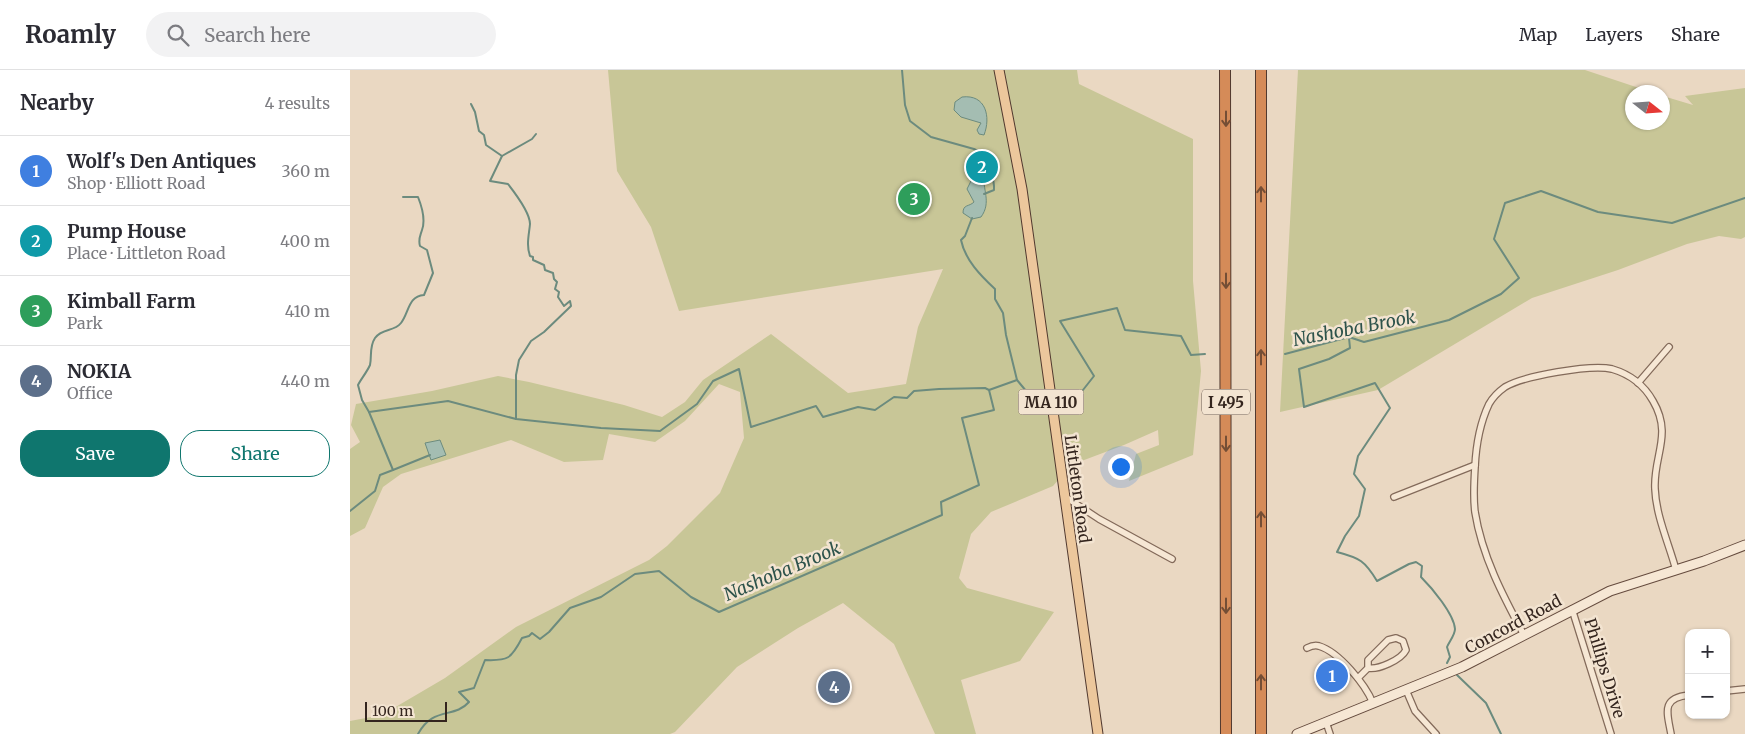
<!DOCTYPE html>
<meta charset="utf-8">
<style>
:root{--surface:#fff;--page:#f2f2f3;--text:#2b2b33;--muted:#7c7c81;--line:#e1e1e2;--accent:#0f766e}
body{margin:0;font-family:Merriweather,serif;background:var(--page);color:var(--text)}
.controls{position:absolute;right:15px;bottom:15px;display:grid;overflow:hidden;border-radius:10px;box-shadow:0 1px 4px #0004}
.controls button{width:45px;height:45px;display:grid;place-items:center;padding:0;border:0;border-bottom:1px solid var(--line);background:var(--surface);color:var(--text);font:25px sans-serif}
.compass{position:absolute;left:1275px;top:15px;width:45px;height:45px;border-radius:50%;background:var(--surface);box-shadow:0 1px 4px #0004;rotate:107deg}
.scale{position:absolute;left:15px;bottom:12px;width:82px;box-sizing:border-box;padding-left:5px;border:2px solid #34251e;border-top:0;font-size:14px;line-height:18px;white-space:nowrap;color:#34251e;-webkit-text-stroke:4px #f3e4d1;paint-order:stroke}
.you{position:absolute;left:770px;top:396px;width:18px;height:18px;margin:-12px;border:4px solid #fff;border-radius:50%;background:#1a73e8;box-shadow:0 0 0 8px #1a73e833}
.badge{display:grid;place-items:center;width:32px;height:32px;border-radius:50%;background:var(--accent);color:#fff;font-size:16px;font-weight:700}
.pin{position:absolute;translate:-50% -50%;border:2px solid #fff;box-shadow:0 1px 5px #0006}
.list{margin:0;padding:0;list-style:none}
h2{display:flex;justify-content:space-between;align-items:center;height:65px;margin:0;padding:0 20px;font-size:21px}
h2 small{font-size:16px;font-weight:400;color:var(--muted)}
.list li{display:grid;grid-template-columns:32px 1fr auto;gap:15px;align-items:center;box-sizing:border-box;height:70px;padding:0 20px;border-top:1px solid var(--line)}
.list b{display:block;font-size:19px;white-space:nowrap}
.list p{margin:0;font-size:16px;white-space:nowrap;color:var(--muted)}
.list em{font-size:16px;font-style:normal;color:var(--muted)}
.actions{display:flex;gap:10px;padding:15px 20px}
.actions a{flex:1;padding:11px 0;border:1px solid var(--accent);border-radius:20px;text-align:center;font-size:18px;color:var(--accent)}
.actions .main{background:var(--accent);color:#fff}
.icon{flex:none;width:28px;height:28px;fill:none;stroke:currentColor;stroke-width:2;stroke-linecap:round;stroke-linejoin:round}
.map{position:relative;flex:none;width:1395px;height:664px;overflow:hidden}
header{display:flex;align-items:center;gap:30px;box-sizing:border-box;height:70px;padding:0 25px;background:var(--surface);border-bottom:1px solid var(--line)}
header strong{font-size:24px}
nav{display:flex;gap:28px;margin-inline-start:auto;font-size:18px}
.search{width:350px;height:45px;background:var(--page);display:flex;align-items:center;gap:12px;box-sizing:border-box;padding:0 18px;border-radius:28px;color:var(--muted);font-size:19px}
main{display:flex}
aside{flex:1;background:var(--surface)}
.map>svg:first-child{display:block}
.green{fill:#c8c697}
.water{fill:#a4bdb2;stroke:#6c8b7e}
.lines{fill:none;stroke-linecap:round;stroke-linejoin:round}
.stream{stroke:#6c8b7e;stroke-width:2}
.minor-casing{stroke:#836a5a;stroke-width:8}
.secondary-casing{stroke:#654b3e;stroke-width:11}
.primary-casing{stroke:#51392f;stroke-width:11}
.motorway-casing{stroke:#51392f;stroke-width:12}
.minor{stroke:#f6e7d4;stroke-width:5.5}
.secondary{stroke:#f6e7d4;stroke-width:9}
.primary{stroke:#ecc79c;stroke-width:9}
.motorway{stroke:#d58b58;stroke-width:10}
.oneway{stroke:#744e35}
.labels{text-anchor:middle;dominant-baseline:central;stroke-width:5;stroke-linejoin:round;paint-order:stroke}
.shield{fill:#f3e4d1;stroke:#6d5e54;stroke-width:1}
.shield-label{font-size:15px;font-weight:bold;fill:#34251e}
.street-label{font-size:16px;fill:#34251e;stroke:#f3e4d1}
.water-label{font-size:18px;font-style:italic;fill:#2e534b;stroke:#f3e4d1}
</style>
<header>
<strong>Roamly</strong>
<div class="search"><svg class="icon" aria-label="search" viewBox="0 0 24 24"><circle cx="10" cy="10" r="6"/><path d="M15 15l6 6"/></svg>Search here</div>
<nav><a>Map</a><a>Layers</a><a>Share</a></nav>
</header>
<main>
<aside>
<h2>Nearby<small>4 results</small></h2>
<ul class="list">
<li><span class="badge" style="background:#3f7fe0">1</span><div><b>Wolf's Den Antiques</b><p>Shop · Elliott Road</p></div><em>360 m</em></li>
<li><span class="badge" style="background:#0f9aa8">2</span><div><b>Pump House</b><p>Place · Littleton Road</p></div><em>400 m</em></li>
<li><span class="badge" style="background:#2e9e5b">3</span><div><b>Kimball Farm</b><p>Park</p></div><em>410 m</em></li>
<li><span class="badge" style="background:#5c6f8a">4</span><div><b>NOKIA</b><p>Office</p></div><em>440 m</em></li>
</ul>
<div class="actions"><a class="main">Save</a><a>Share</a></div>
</aside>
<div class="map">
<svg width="1395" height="664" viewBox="0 0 1395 664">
<rect width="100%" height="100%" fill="#ead8c2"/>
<!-- green -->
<g class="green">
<path d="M258,0H727L729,14L843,69V211L851,301L843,385L779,411L786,384L809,375L808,360L774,375L721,395L703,416L641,442L621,464L609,508L617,518L704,542L670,591L611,610L626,664H585L544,574L493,533L448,558L387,597L325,662L320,664H0V651L32,645L95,608L166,557L299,490L317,476L370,423L394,368L390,322L369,314L335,351L305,372L259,364L253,390L214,392L161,370L51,404L33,417L15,458L0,466V379L10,372L1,355L6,334L82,321L148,306L179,312L274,335L312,347L335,332L353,310L421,264L498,323L556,314L568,257L593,199L329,241L301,157L267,101Z"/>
<path d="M948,0H1235L1301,22H1282V52H1312L1313,26L1343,35L1335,26L1395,18V167L1391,169L1369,166L1337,174L1268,200L1182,228L1028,320L930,342Z"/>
</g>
<!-- water -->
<g class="water">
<path d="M612,27C636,24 641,47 634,65L629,64L627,60L631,53L611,47L604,40L605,32Z"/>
<path d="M629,102L634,104C632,119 642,132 631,147L622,149L613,143C613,134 619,137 624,132L617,119L622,109Z"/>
<path d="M90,370L96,385L81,390L75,373Z"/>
</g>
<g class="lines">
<!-- stream -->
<g class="stream">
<path d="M552,0L555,35L560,51L581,67L624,79L635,85"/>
<path d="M121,34L125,42L129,61L134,65L136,75L152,86"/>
<path d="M634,124L644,120C645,108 639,101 638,89"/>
<path d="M622,148L615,166L611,170C615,190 631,206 645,219V229L653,243L656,265L667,310"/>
<path d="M999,268L1000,278L979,289L949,299L954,337L1025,313L1040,338L1008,386L1004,404L1015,419L1009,446L995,466L987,482C1010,488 1015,491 1027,511L1059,494L1066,492L1072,496L1071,507C1082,518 1104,544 1105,559C1105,565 1099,572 1097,577L1100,587L1097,593"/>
<path d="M935,284L999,267L1014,272L1099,250L1151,224L1169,208L1144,169L1155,133L1191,121L1248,142L1322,153L1395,128"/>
<path d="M708,333L729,325L744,306L710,251L767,238L775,260L831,266L841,285L855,284"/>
<path d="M19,342L12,330L8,315C11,309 17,302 20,295C22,286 19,277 25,268C32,258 44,262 51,253C59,243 58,226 74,225L83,203L77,180L70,176C68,169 70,167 72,160C76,149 72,137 68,127H53"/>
<path d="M166,349V305L169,290L181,271L194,262L221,236L220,231L214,236L208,227L209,222L205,219L207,212L204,209L203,203L195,200L194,195L183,190V187L180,186C176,175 179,165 180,154C180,142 165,123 158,114L140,111L152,86L182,69L186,64"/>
<path d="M43,400L80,385"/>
<path d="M0,441L25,421L30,405L43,400L19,342L98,331L166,349L251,358L310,361L347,334L363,311L389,299L401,357L466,336L473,347L508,337L525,340L544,327L557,328L564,321L589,319L635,318L639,320"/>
<path d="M1107,605L1136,633L1151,664"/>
<path d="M68,664C83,636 104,649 119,632L109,622L124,618L135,590C158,591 161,589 172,568L179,566L182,563L190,569L199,562L220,538L251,527L285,504L309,501L341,527L369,542L592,445L591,432L629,415L612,348L644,340L639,320L667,310L686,333H697"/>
</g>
<defs>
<g id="minor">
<path d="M1288,313L1319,277"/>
<path d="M714,426L749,449L822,489"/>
<path d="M1044,427L1125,395"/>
<path d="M1222,539L1261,664"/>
<path d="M1174,565C1153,526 1132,486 1125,442C1123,427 1124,412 1125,397C1126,376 1130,353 1139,334C1143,327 1148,322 1155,317C1173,306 1241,294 1262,299C1279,304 1294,315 1303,331C1323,365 1303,386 1305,419C1306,446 1319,474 1326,500"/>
<path d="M957,578C961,576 965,575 969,576C989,582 1015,614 1023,633"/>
<path d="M1008,608L1018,598C1028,600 1051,590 1056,580L1053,571L1046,568L1038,570L1018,590V598"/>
<path d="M1056,620L1065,641L1086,664"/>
<path d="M1376,621L1395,619"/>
<path d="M976,652L980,664"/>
<path d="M1321,664C1317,642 1311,628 1339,625"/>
</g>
<path id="secondary" d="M947,664L1112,597L1260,521L1354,491L1395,475"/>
<path id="primary" d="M649,0L672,119L748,664"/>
<g id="motorway">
<path d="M875,0L876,664"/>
<path d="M911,0V664"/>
</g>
</defs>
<!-- minor casing -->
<use href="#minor" class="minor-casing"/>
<!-- secondary casing -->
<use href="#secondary" class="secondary-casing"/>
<!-- primary casing -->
<use href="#primary" class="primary-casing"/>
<!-- motorway casing -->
<use href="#motorway" class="motorway-casing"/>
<!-- minor -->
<use href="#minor" class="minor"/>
<!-- secondary -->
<use href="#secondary" class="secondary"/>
<!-- primary -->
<use href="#primary" class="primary"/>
<!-- motorway -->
<use href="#motorway" class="motorway"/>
</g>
<!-- one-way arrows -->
<defs><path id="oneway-shaft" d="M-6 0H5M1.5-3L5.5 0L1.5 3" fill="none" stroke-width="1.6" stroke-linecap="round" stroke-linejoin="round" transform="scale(1.25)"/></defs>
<g class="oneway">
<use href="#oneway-shaft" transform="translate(876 49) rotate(90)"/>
<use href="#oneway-shaft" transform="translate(911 124) rotate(-90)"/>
<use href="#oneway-shaft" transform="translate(876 211) rotate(90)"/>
<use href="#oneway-shaft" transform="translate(911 287) rotate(-90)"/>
<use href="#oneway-shaft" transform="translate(876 374) rotate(90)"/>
<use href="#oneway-shaft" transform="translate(911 449) rotate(-90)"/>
<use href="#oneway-shaft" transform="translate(876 536) rotate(90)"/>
<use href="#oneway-shaft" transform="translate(911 612) rotate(-90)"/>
</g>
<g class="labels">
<!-- shield labels -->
<g class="shield">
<rect x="668.5" y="319.5" width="65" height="25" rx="4"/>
<rect x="852" y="319.5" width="48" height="25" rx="4"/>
</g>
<g class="shield-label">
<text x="701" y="332">MA 110</text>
<text x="876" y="332">I 495</text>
</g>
<!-- street labels -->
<g class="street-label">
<text transform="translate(728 419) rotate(82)">Littleton Road</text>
<text transform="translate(1163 554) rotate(-28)">Concord Road</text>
<text transform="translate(1255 598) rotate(73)">Phillips Drive</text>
</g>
<!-- water labels -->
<g class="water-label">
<text transform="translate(1004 258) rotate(-11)">Nashoba Brook</text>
<text transform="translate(432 501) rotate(-23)">Nashoba Brook</text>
</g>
</g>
</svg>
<div class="controls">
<button>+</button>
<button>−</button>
</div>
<svg class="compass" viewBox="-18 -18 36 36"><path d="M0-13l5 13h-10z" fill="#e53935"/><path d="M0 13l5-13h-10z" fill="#7c7c81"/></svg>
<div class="scale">100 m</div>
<div class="you"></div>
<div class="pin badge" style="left:982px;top:606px;background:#3f7fe0">1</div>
<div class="pin badge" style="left:632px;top:97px;background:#0f9aa8">2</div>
<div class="pin badge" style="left:564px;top:129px;background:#2e9e5b">3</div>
<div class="pin badge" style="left:484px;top:617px;background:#5c6f8a">4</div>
</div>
</main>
